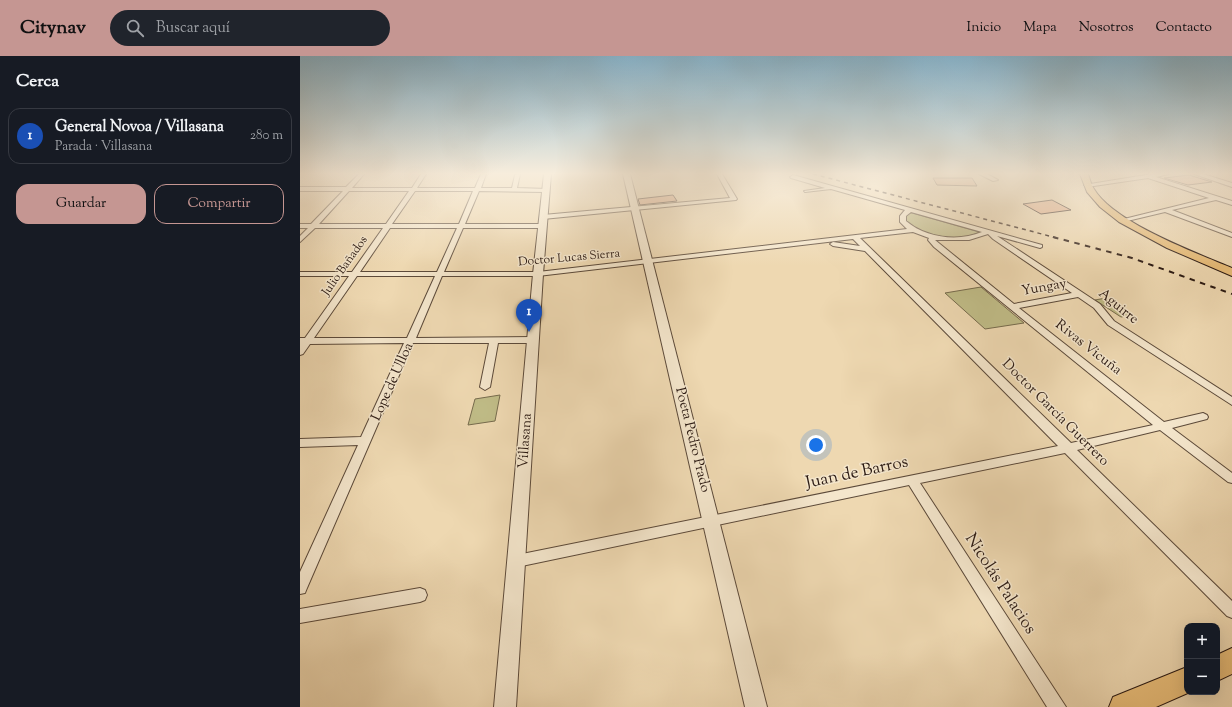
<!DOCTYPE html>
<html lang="es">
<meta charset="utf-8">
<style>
:root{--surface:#171b24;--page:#20242c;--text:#f1f3f6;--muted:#9ea1a6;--line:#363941;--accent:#c59692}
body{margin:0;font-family:"Sorts Mill Goudy",serif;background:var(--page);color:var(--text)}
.controls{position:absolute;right:12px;bottom:12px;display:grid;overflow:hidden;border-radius:8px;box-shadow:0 4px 16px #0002}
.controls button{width:36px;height:36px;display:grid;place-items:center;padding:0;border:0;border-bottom:1px solid var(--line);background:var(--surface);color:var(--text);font:20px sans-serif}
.you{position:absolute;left:516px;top:389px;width:14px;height:14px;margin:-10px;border:3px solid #fff;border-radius:50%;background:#1a73e8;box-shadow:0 0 0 6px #1a73e833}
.badge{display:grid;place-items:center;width:26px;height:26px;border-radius:50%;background:var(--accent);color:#fff;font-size:13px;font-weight:700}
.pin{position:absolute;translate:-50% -33px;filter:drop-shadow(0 1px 2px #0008)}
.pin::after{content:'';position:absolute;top:21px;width:14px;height:12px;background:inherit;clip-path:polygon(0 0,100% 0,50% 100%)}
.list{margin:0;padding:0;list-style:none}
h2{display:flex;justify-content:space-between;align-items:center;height:52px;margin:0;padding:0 16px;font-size:17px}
h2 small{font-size:13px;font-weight:400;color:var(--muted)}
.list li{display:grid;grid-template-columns:26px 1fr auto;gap:12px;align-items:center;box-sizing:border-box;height:56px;margin:0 8px 8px;padding:0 8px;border:1px solid var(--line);border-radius:12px}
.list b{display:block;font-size:15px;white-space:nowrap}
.list p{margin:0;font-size:13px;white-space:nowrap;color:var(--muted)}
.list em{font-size:13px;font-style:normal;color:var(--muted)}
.actions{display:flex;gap:8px;padding:12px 16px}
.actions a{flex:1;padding:9px 0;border:1px solid var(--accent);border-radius:12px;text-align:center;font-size:14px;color:var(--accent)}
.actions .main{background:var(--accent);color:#111}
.icon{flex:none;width:22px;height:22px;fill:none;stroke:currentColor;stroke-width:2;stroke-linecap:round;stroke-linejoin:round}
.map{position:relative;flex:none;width:932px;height:651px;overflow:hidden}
header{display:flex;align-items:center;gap:24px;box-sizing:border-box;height:56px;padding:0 20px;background:var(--accent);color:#111}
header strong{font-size:19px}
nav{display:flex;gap:22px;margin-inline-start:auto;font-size:14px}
.search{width:280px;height:36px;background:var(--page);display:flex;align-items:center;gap:10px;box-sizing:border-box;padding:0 14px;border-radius:22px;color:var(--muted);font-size:15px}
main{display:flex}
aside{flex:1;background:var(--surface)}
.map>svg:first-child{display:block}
.green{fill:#c0bc87;stroke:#766b4d}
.building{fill:#e5af8a;stroke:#2b1a13}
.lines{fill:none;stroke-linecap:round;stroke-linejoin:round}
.minor-casing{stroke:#5c4a3a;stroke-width:2}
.tertiary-casing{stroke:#5c4a3a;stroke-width:2}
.primary-casing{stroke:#2b1a13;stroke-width:2}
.minor{fill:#f4e6cc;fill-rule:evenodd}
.tertiary{fill:#f4e6cc;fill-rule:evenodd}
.primary{fill:#e7bc78;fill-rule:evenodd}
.rail-far1{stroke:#2b1a13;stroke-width:1.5;stroke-dasharray:4 4;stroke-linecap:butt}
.rail{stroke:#2b1a13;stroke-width:2;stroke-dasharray:5.5 5.5;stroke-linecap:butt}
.labels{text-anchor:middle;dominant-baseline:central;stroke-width:3;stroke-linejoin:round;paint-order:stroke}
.far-street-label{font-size:12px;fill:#2b1a13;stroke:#f4e6cc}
.street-label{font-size:14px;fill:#2b1a13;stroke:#f4e6cc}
.near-street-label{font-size:17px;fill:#2b1a13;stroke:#f4e6cc}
</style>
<header>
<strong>Citynav</strong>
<div class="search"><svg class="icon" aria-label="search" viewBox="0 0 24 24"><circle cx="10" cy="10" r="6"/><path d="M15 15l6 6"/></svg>Buscar aquí</div>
<nav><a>Inicio</a><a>Mapa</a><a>Nosotros</a><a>Contacto</a></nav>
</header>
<main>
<aside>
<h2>Cerca<small></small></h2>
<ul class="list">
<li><span class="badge" style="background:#1a4fb4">1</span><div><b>General Novoa / Villasana</b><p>Parada · Villasana</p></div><em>280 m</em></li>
</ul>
<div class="actions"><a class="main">Guardar</a><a>Compartir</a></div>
</aside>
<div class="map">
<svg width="932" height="651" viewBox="0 0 932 651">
<rect width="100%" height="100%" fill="#eed8b1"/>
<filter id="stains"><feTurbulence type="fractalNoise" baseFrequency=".005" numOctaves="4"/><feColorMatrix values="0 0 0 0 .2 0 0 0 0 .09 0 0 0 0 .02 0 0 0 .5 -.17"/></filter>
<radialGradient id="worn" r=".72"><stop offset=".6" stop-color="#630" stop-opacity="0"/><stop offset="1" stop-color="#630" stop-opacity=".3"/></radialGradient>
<!-- green -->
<g class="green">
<path d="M609,157H612L679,176C664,185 637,182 622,176C616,174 611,169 605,166L606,160Z"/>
<path d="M681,231L724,267L685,273L645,237Z"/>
<path d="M806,242L832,259L821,261L795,244Z"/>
<path d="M200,339L195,365L168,369L175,343Z"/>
</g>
<!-- building -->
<g class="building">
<path d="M889,119L912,126L888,129L864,122Z"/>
<path d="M633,122H672L677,130L637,129Z"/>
<path d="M373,139L377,145L340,149L338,143Z"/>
<path d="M752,144L771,154L741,158L723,148Z"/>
</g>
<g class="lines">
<defs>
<g id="minor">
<path d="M59,118H64L52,132H112L121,118H126L117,132H175L181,118H186L181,132H212L215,119L220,118L217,132L248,133L249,134L246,136L179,135L165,168H242L245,170L242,172H163L144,216H238L607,173L600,166V160L605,154L531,133L505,136L504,135L525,132L491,122L490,121L493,119L742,189V191L740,192L697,180L800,248L814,265L932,341V349L808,269L794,252L778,241L719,252L864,366L903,357L907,359L908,361L907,363L872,372L932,417V427L928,426L860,374L777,394L932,545V562L927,560L765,397L620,427L766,651H747L609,429L217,511L212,509L210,505L212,501L217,499L758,390L565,195L533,190L530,188L533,186L560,190L553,183L238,220H142L116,282L233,281L238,284L233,287H198L190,331L185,334L180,331L189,287H113L7,532L5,537L0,538V516L58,389L0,391V383L61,381L104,287L10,288L3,298L0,299V282H5L49,220H0V216H52L83,172H15L0,186V180L8,172H0V168H11L43,135H0V131H46ZM49,135H109L86,168H19ZM115,135H173L159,168H92ZM611,156L682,176C658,186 626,182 606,165V160ZM90,172H157L137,216H60ZM613,176L629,182L628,184L634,191L853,369L771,387L560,182ZM688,178L693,183L772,237L714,248L635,184H669ZM57,220H135L107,282H14Z"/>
<path d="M417,118H422L437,143L436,144L243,163L240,161L243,159L430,142Z"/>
<path d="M679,118H687L698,124L693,125Z"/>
<path d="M852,118H869L856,121L932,145V149L916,144L872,154L932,177V181L865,156L823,166L820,164L909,142L848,122L787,131L784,129Z"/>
<path d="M894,118H903L932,127V131Z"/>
<path d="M120,532L125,534L127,539L125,544L120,546L0,567V553Z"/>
</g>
<g id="tertiary">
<path d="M244,118H251L243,218L216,651H194L233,218Z"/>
<path d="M323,118H330L467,651H445Z"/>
</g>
<g id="primary">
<path d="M780,118H788C790,123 791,129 794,133C813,166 896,197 932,212V220L867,192L819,166L800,151L787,136Z"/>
<path d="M932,592V618L917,625V599Z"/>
<path d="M887,611V636H890L856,651H809L813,641Z"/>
</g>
</defs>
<!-- minor casing -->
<use href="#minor" class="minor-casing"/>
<!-- tertiary casing -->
<use href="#tertiary" class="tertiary-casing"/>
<!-- primary casing -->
<use href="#primary" class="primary-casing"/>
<!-- minor -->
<use href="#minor" class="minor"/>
<!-- tertiary -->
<use href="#tertiary" class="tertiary"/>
<!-- primary -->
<use href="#primary" class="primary"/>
<!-- rail-far1 -->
<path class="rail-far1" d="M513,118L757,182"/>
<!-- rail -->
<path class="rail" d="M753,181L832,202L932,238"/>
</g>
<!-- sky -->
<linearGradient id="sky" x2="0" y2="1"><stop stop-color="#88b6cf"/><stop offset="0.56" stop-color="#f7eddc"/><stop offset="1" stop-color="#f7eddc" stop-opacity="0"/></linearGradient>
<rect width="932" height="210" fill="url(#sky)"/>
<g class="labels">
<!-- far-street labels -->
<g class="far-street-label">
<text transform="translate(269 202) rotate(-5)">Doctor Lucas Sierra</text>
<text transform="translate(45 210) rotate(-55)">Julio Bañados</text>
</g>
<!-- street labels -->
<g class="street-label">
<text transform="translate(744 232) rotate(-10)">Yungay</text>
<text transform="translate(818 251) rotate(39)">Aguirre</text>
<text transform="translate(788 292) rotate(38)">Rivas Vicuña</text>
<text transform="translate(93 326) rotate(-66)">Lope de Ulloa</text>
<text transform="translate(755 357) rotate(45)">Doctor García Guerrero</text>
<text transform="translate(392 384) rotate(76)">Poeta Pedro Prado</text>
<text transform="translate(226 385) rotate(-86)">Villasana</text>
</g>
<!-- near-street labels -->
<g class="near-street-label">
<text transform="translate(557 417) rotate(-12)">Juan de Barros</text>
<text transform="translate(700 528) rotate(57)">Nicolás Palacios</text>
</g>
</g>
<rect width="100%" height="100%" filter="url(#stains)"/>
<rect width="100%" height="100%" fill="url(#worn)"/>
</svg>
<div class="controls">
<button>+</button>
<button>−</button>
</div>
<div class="you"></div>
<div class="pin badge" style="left:229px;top:276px;background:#1a4fb4">1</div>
</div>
</main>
